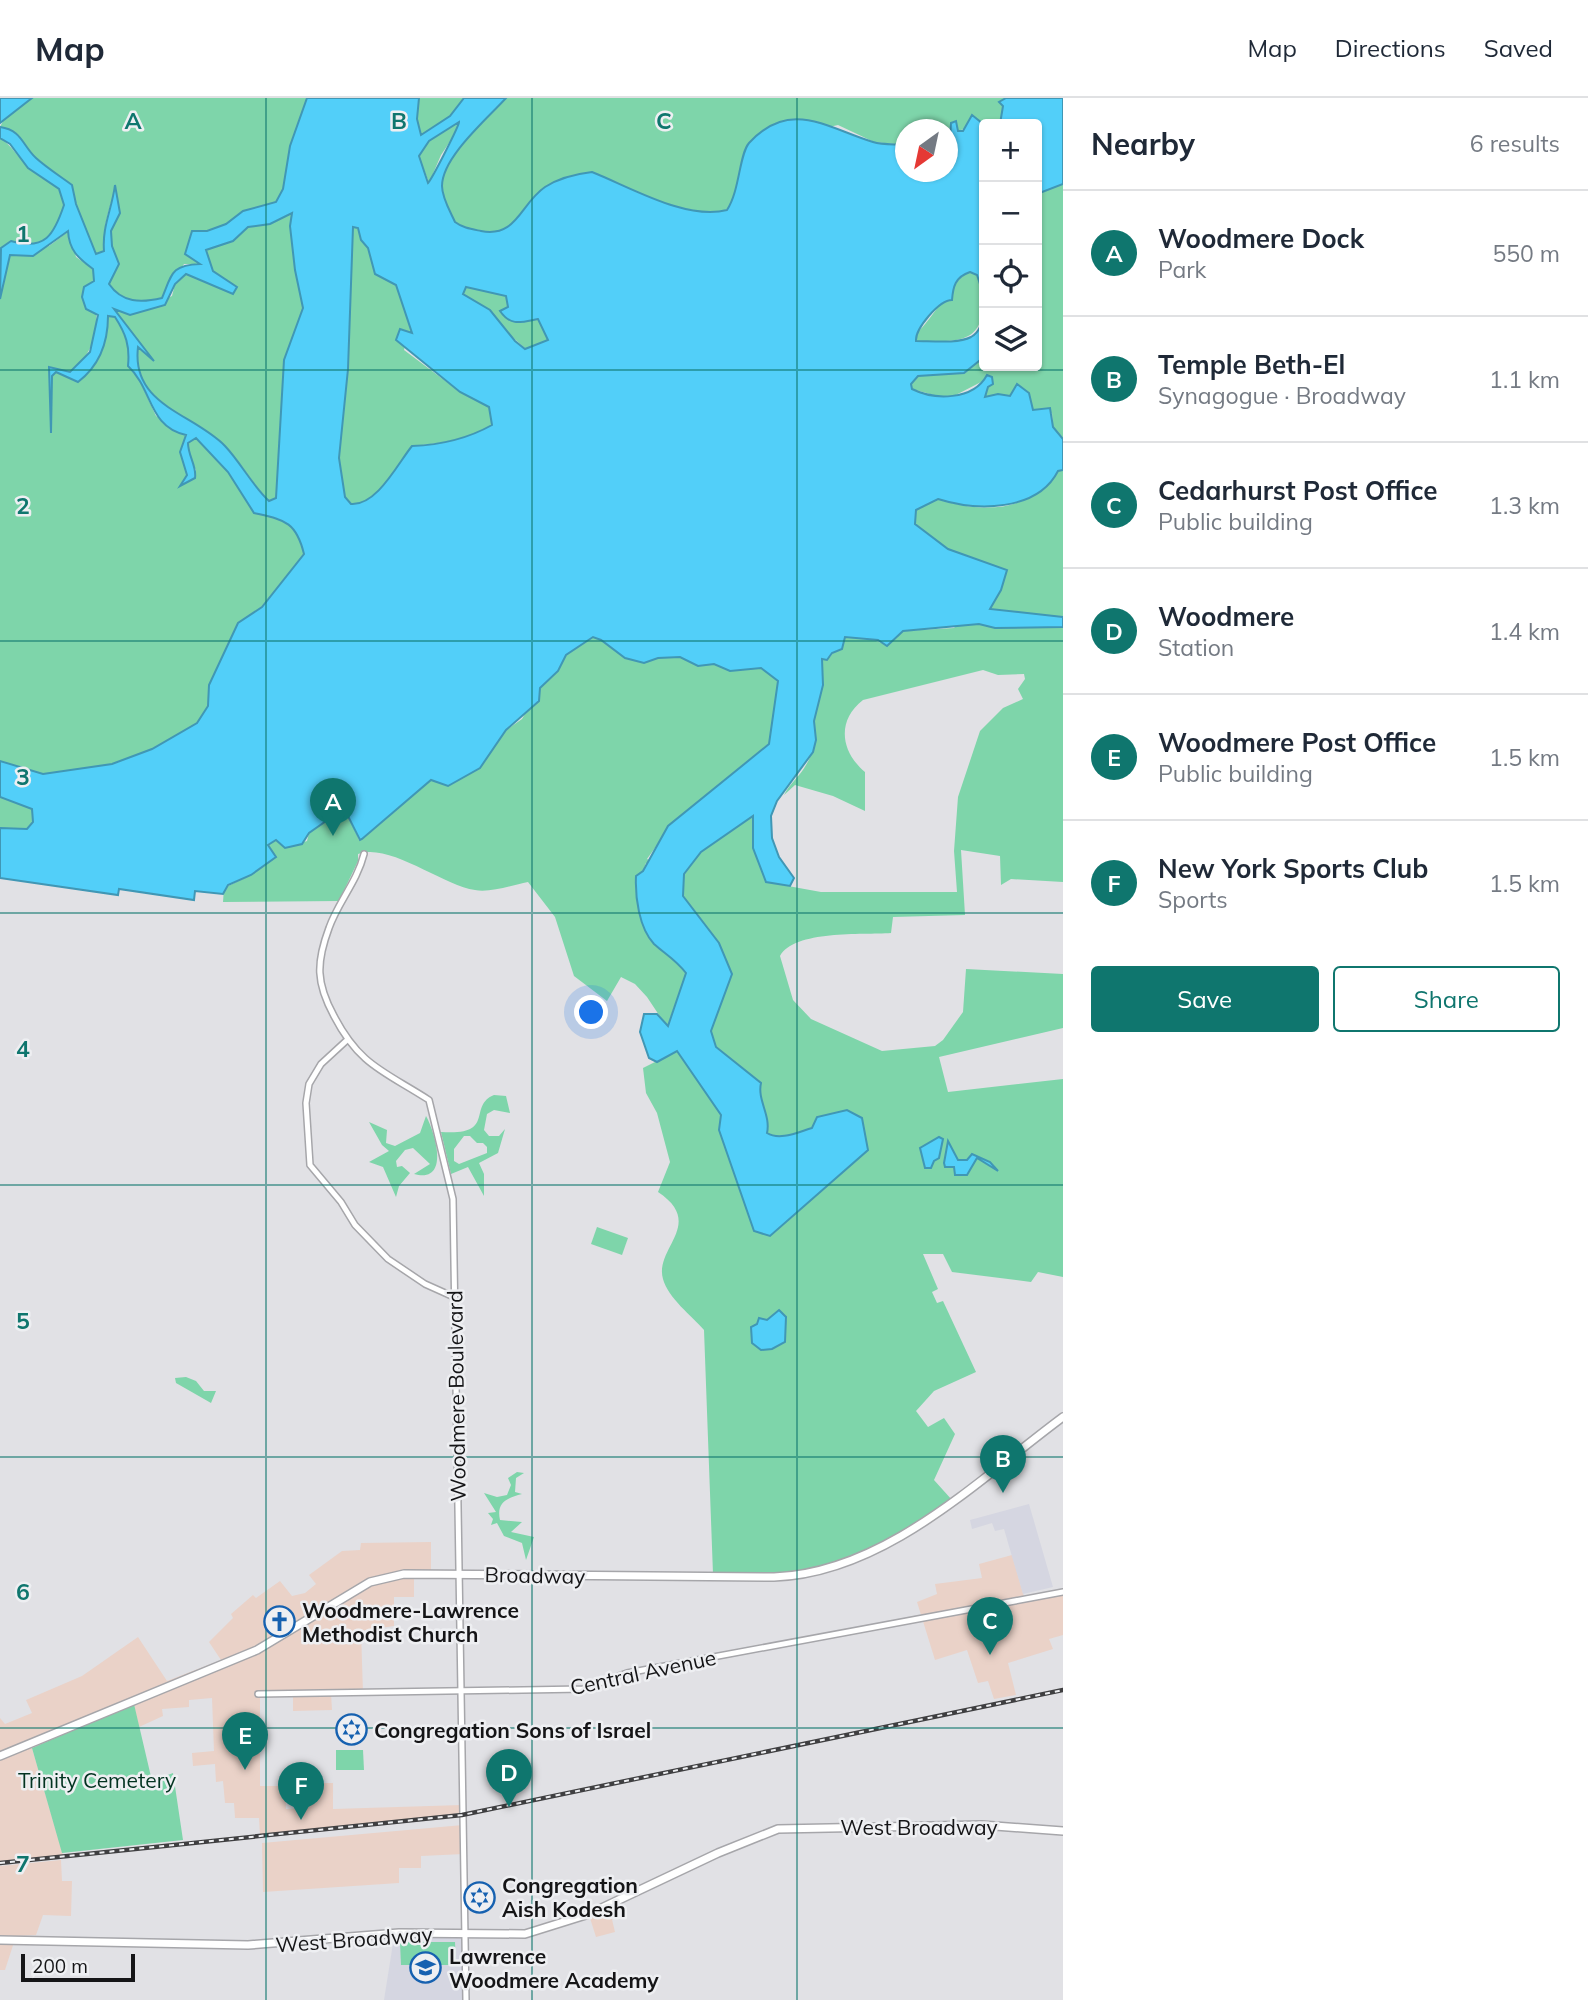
<!DOCTYPE html>
<meta charset="utf-8">
<style>
:root{--surface:#fff;--page:#f6f6f7;--text:#1f2937;--muted:#747a83;--line:#e0e1e3;--accent:#0f766e}
body{margin:0;font-family:Mulish,sans-serif;background:var(--page);color:var(--text)}
.controls{position:absolute;right:21px;top:21px;display:grid;overflow:hidden;border-radius:7px;box-shadow:0 2px 5px #0004}
.controls button{width:63px;height:63px;display:grid;place-items:center;padding:0;border:0;border-bottom:2px solid var(--line);background:var(--surface);color:var(--text);font:35px sans-serif}
.compass{position:absolute;left:895px;top:21px;width:63px;height:63px;border-radius:50%;background:var(--surface);box-shadow:0 2px 5px #0004;rotate:213deg}
.scale{position:absolute;left:21px;bottom:18px;width:114px;box-sizing:border-box;padding-left:7px;border:4px solid #151517;border-top:0;font-size:19px;line-height:24px;white-space:nowrap;color:#151517;-webkit-text-stroke:5px #eeeff2;paint-order:stroke}
.you{position:absolute;left:592px;top:915px;width:24px;height:24px;margin:-18px;border:5px solid #fff;border-radius:50%;background:#1a73e8;box-shadow:0 0 0 10px #1a73e833}
.badge{display:grid;place-items:center;width:46px;height:46px;border-radius:50%;background:var(--accent);color:#fff;font-size:23px;font-weight:700}
.pin{position:absolute;translate:-50% -58px;filter:drop-shadow(0 2px 4px #0008)}
.pin::after{content:'';position:absolute;top:37px;width:24px;height:21px;background:inherit;clip-path:polygon(0 0,100% 0,50% 100%)}
.list{margin:0;padding:0;list-style:none}
h2{display:flex;justify-content:space-between;align-items:center;height:91px;margin:0;padding:0 28px;font-size:30px}
h2 small{font-size:23px;font-weight:400;color:var(--muted)}
.list li{display:grid;grid-template-columns:46px 1fr auto;gap:21px;align-items:center;box-sizing:border-box;height:126px;padding:0 28px;border-top:2px solid var(--line)}
.list b{display:block;font-size:26px;white-space:nowrap}
.list p{margin:0;font-size:23px;white-space:nowrap;color:var(--muted)}
.list em{font-size:23px;font-style:normal;color:var(--muted)}
.actions{display:flex;gap:14px;padding:21px 28px}
.actions a{flex:1;padding:16px 0;border:2px solid var(--accent);border-radius:7px;text-align:center;font-size:24px;color:var(--accent)}
.actions .main{background:var(--accent);color:#fff}
.icon{flex:none;width:38px;height:38px;fill:none;stroke:currentColor;stroke-width:2;stroke-linecap:round;stroke-linejoin:round}
.map{position:relative;flex:none;width:1063px;height:1902px;overflow:hidden}
header{display:flex;align-items:center;gap:42px;box-sizing:border-box;height:98px;padding:0 35px;background:var(--surface);border-bottom:2px solid var(--line)}
header strong{font-size:33px}
nav{display:flex;gap:38px;margin-inline-start:auto;font-size:24px}
main{display:flex}
aside{flex:1;background:var(--surface)}
.map>svg:first-child{display:block}
.commercial{fill:#ead2c8}
.built{fill:#d5d6e1}
.green{fill:#7ed5aa;fill-rule:evenodd}
.water{fill:#52cff9;stroke:#4097b5;stroke-width:2;fill-rule:evenodd}
.lines{fill:none;stroke-linecap:round;stroke-linejoin:round}
.minor-casing{stroke:#a6a6aa;stroke-width:8}
.major-casing{stroke:#a6a6aa;stroke-width:10}
.minor{stroke:#fff;stroke-width:5}
.major{stroke:#fff;stroke-width:7}
.rail-casing{stroke:#3f3f41;stroke-width:4.5}
.rail{stroke:#eeeff2;stroke-width:2;stroke-dasharray:5;stroke-linecap:butt}
.grid{fill:none;stroke:#0f766e;stroke-width:2;stroke-opacity:0.55}
.labels{text-anchor:middle;dominant-baseline:central;stroke-width:5;stroke-linejoin:round;paint-order:stroke}
.street-label{font-size:21px;fill:#151517;stroke:#eeeff2}
.poi-label{font-size:21px;font-weight:bold;fill:#151517;stroke:#eeeff2;text-anchor:start}
.park-label{font-size:21px;fill:#023320;stroke:#eeeff2}
.grid-label{font-size:23px;text-anchor:middle;font-weight:bold;fill:#0f766e;stroke:#eeeff2;stroke-width:5;stroke-linejoin:round;paint-order:stroke}
</style>
<header>
<strong>Map</strong>
<nav><a>Map</a><a>Directions</a><a>Saved</a></nav>
</header>
<main>
<div class="map">
<svg width="1063" height="1902" viewBox="0 0 1063 1902">
<rect width="100%" height="100%" fill="#e1e1e5"/>
<!-- commercial -->
<g class="commercial">
<path d="M431,1444V1476L414,1477V1499H394V1528L361,1533L363,1595H331L332,1612L293,1613V1596L260,1597V1688H285L286,1711L305,1710V1685H333V1711L462,1707L461,1715L260,1738L259,1720H235L234,1705H225L223,1683L216,1684L215,1666L193,1668L192,1655L214,1653L212,1600L189,1602V1609L162,1611L163,1618L139,1629L134,1607L32,1650L63,1757L0,1763V1620L5,1626L32,1615L26,1602L82,1578L138,1539L167,1583L221,1562L209,1544L233,1520L231,1516L253,1497L256,1500L280,1483L292,1498L305,1495L316,1486L309,1477L342,1453L360,1452L361,1445Z"/>
<path d="M1012,1457L1025,1502L1063,1495V1537L1049,1541L1053,1551L1008,1565L1016,1597L994,1601L988,1583L978,1585L967,1552L935,1562L917,1504L937,1496L935,1486L982,1480L979,1466Z"/>
<path d="M463,1727L464,1756L421,1758V1770H399V1785L263,1794L262,1745Z"/>
<path d="M61,1762L62,1783H72L71,1818L43,1817L36,1837L16,1838L5,1872H0V1768Z"/>
<path d="M609,1809L615,1834L596,1839L589,1817Z"/>
</g>
<!-- built -->
<g class="built">
<path d="M1029,1406L1053,1489L1023,1496L1004,1431L995,1433L992,1425L972,1431L970,1422Z"/>
<path d="M462,1838L464,1902H384L394,1839Z"/>
</g>
<!-- green -->
<g class="green">
<path d="M32,0H307L290,48L283,91L276,104L243,113L226,126L207,133H192L201,166H184L162,200C141,205 122,205 108,186L119,166L112,148L111,133L120,115L116,90C109,110 102,131 104,153L96,157L76,106L72,87C60,78 47,70 36,60C22,47 22,32 0,29L5,19Z"/>
<path d="M419,0H464L450,18L421,38L417,21Z"/>
<path d="M506,0H1006L999,4L1003,8L1000,26L982,25L958,33L956,23L951,25L948,36V32H906L905,47L874,44L838,27L747,47L737,97L728,111C688,123 630,89 592,74L531,104L516,125L494,136L468,131L455,124C450,113 442,100 442,88C442,60 488,19 506,0Z"/>
<path d="M459,24V30L441,57L429,85L419,58L429,43Z"/>
<path d="M0,40C13,48 19,62 31,71C39,78 51,82 58,90C73,108 54,144 32,147C25,148 18,145 11,143L0,152Z"/>
<path d="M1063,86V341L1053,329L1052,315L1033,313L1020,288L1010,298L992,297L984,300L983,283L948,301L912,291L911,286L918,278L964,275L984,259V268H1037V96Z"/>
<path d="M292,114L290,128L303,210L284,262L276,401L269,403C253,386 241,365 225,348C192,314 131,310 138,248L150,259L113,210L130,217L172,198L175,186L186,176L233,196L237,189L213,173L206,152L233,143L248,129L270,126Z"/>
<path d="M356,128L368,150L375,176L396,187L412,236H408L404,252L460,294L489,309L493,327C467,341 440,346 412,348C398,366 377,408 352,406L345,399L339,360L348,271L353,129Z"/>
<path d="M69,133L76,159L93,171C95,211 107,247 69,274L49,269L51,318L52,278L56,274L78,284L108,218L115,219C125,236 130,248 128,268L137,277L156,318L186,336L180,354L187,377L181,387L196,372L188,357V345L196,340L228,374L254,415C285,422 296,423 304,456L262,509L238,525L209,587L208,608L197,625L152,651L112,666L43,677L0,663V201L10,156L49,148Z"/>
<path d="M970,174L976,176C982,191 985,205 981,220C975,249 941,242 916,243V235C933,223 953,179 970,174Z"/>
<path d="M466,189L506,198L508,209L519,225L538,221L548,242L526,251L463,196Z"/>
<path d="M1058,372H1063V784L1011,781L1001,787L1000,758L961,752L965,817L893,819L891,835C862,837 794,832 780,858L793,902L811,921L882,953L935,948L943,942L963,914L966,871L1063,876V930L939,959L948,994L1063,981V1179L1038,1174L1031,1184L952,1174L943,1156H923L938,1191L932,1194L937,1205L943,1203L976,1274L934,1293L916,1313L928,1329L944,1320L955,1336L934,1382L952,1402L892,1445L800,1475L713,1476L704,1232C692,1218 668,1200 663,1181C654,1150 706,1126 658,1094L670,1064L657,1015L646,995L643,970L677,953L719,845L683,798L646,765L643,773L655,847L671,856L686,875L667,929L647,899L635,886L621,879L607,903L574,878L555,819L528,784C512,787 490,795 475,792C442,787 389,744 358,756V763L339,803L223,804L224,790L251,777L276,759L268,746L276,742L285,750L307,743L309,735L338,714L347,716L359,742L362,741L431,682L480,670L506,632L522,621L540,590L558,573L566,557L593,539L601,542L625,560L644,565L658,560L680,559L698,568L714,566L730,573L761,570L778,583L769,646L675,722L647,761L684,776L701,754L753,718V750L766,784L821,794H957L954,753L958,699L980,633L1003,610L1023,601L1018,591L1025,581L1024,576L998,577L983,572L863,602C836,623 841,654 865,674V713L833,698L795,687L784,697C790,685 800,678 806,667C819,645 811,639 815,620C819,597 823,584 822,560L830,559L845,539C859,541 876,540 887,548L902,533L954,530L1006,472L948,451L915,426L916,412L938,401C961,409 995,414 1019,404C1032,398 1046,382 1058,372Z"/>
<path d="M0,699L32,711L33,724L27,731L0,730Z"/>
<path d="M494,997L506,998L510,1015L494,1012L487,1016L484,1032L489,1038H499L505,1031L498,1055L479,1065L484,1076V1098L468,1069L451,1076L441,1034C497,1038 467,1008 494,997ZM464,1038H470L477,1045H483L487,1049V1055L459,1066L454,1063V1051Z"/>
<path d="M426,1018C435,1034 451,1086 414,1076L430,1066L413,1050L405,1052L396,1063L397,1069L402,1068L410,1075L399,1088L396,1099L383,1069L369,1064L389,1053L382,1047L369,1024L387,1032L386,1045L395,1048L420,1035Z"/>
<path d="M597,1129L628,1140L622,1157L591,1146Z"/>
<path d="M186,1279L196,1283L204,1293H216L211,1305L176,1285L175,1280Z"/>
<path d="M517,1374L524,1375L516,1380L515,1394L522,1396C507,1400 496,1404 500,1422L522,1424L511,1434L534,1439L526,1462L522,1445L504,1438L497,1425L491,1427L493,1421L488,1415L496,1414L484,1395L497,1399L507,1397L511,1387L508,1380Z"/>
<path d="M134,1606L152,1683L173,1675L183,1742L62,1755L32,1650Z"/>
<path d="M336,1652H363L364,1672H336Z"/>
<path d="M400,1844H455L456,1867H401Z"/>
</g>
<!-- water -->
<g class="water">
<path d="M0,0H32L0,25Z"/>
<path d="M307,0H419L417,21L421,37L450,18L464,0H506C488,20 442,59 442,88C442,100 450,113 455,124C463,130 471,131 481,133C517,140 520,106 545,89C559,80 575,76 592,74C630,89 687,123 727,112C740,92 739,57 749,45C790,0 827,30 873,44C883,47 895,46 905,47L906,74H948L951,25L956,23L958,33H963L972,17L982,25L995,26H984V259L964,275L918,278L911,286L912,291C934,302 973,303 987,277L992,279L993,286L988,289L985,299L998,296L1010,298L1017,286L1029,295L1033,312L1050,310L1053,329L1063,341V372L1058,373C1037,414 976,413 938,401L916,412L915,426L948,451L1007,472L1001,492L990,511L1063,519V529L995,530L979,526L903,533L887,548L878,542L845,539L842,551L832,555L827,562L822,561L823,587L814,623L816,642L813,654L777,703L771,718L772,740L779,759L794,780L790,788L766,784L753,750V718L701,754L684,776L683,798L719,845L732,876L711,933L716,949L761,985C757,1002 771,1017 767,1035C780,1043 798,1034 812,1030L817,1019L847,1012L862,1020L868,1052L770,1138L754,1133L719,1032L721,1017L677,953L657,964L649,960L640,934L644,916H657L668,928L686,875C675,861 665,856 654,846C639,830 635,799 636,778L643,773L668,728L769,646L778,583L761,570L730,573L714,566L698,568L680,559L658,560L644,565L625,560L601,542L593,539L566,557L558,573L540,590L539,603L506,632L480,670L448,688L431,682L362,741L360,742L347,716L339,714L309,735L302,746L285,750L276,742L268,747L276,759L251,777L228,787L223,796L195,793L194,802L119,791L118,797L0,780V730L27,731L33,724L32,711L0,699V663L43,676L112,666L152,651L197,625L208,608L209,587L238,525L262,509L304,456C296,423 284,422 254,415L228,374L196,340L188,345C188,358 197,368 195,380L180,388L187,377L180,354L186,337C148,329 153,291 128,268C130,248 126,236 115,219L108,218C108,245 99,268 78,284L56,274L52,278L51,335L49,269L70,274L90,254L98,217L86,211L82,199L84,189L94,183L93,171C78,160 69,152 68,133L33,158L10,157L0,201L1,150L11,143C45,153 54,137 64,107L59,91L28,70L10,46L0,40V29C22,32 22,47 36,60C47,70 60,78 72,87L76,106L96,156L104,153C102,128 112,111 115,87L120,115L111,133L112,148L119,166L109,186C122,205 141,205 162,200C172,176 171,167 200,166L185,156L192,133H207L226,126L243,113L276,104L283,91L290,48ZM459,24C459,28 432,81 428,85L419,58L429,43ZM292,115L290,128L295,172L303,210L284,262L276,400L269,403C252,387 241,365 225,348C193,315 131,308 138,249L154,263L114,211L130,217L165,207L175,186L186,176L233,196L237,189L213,173L206,152L233,143L248,129L270,126ZM353,129L358,130L361,142L368,150L375,176L396,187L412,235L400,231L396,242L460,294L489,309L492,327C467,341 440,347 412,348C398,365 377,408 351,406L345,399L339,360L348,271ZM970,174L977,177C983,193 990,228 971,239C958,246 931,243 916,243C915,231 939,202 952,202C953,189 955,179 970,174ZM466,189L506,198L508,209L500,213C511,229 522,224 538,221L548,242L525,251L515,243L490,212L463,196Z"/>
<path d="M1006,0H1063V86L1037,96V26H1000L1003,8L999,4Z"/>
<path d="M939,1039L943,1041L939,1060L934,1063L931,1070H925L920,1050Z"/>
<path d="M948,1043L958,1062H967L972,1056L990,1064L998,1073L977,1060L967,1077H955L954,1069H945L944,1065Z"/>
<path d="M779,1212L786,1219L785,1244L772,1251L761,1252L752,1245L751,1229L757,1226L759,1220L767,1222Z"/>
</g>
<g class="lines">
<defs>
<g id="minor">
<path d="M364,756C357,784 338,804 329,830C316,865 316,885 334,918C360,968 384,973 429,1002L453,1101L466,1902"/>
<path d="M346,943L321,966L309,986L306,1005L310,1067L341,1104L355,1127L388,1161L425,1186L454,1199"/>
<path d="M258,1596L583,1591L627,1575L1063,1494"/>
</g>
<g id="major">
<path d="M0,1658L257,1552L370,1484L404,1476L774,1479C885,1475 978,1382 1063,1319"/>
<path d="M0,1842L248,1847L399,1835L525,1836L589,1816L718,1755L778,1731L982,1727L1063,1733"/>
</g>
</defs>
<!-- minor casing -->
<use href="#minor" class="minor-casing"/>
<!-- major casing -->
<use href="#major" class="major-casing"/>
<!-- minor -->
<use href="#minor" class="minor"/>
<!-- major -->
<use href="#major" class="major"/>
<defs>
<path id="rail" d="M0,1765L462,1717L1063,1592"/>
</defs>
<!-- rail casing -->
<use href="#rail" class="rail-casing"/>
<!-- rail -->
<use href="#rail" class="rail"/>
</g>
<!-- grid -->
<path class="grid" d="M266,0V1902M532,0V1902M797,0V1902M0,272H1063M0,543H1063M0,815H1063M0,1087H1063M0,1359H1063M0,1630H1063"/>
<!-- icons -->
<defs>
<symbol id="church-ring" viewBox="-11 -11 22 22"><circle r="9.5" fill="#eeeff2" stroke="#1661b0" stroke-width="1.5"/><path d="M-1.2-6h2.4v3.5h3.3v2.4h-3.3V6h-2.4V-.1h-3.3v-2.4h3.3Z" fill="#1661b0"/></symbol>
<symbol id="synagogue-ring" viewBox="-11 -11 22 22"><circle r="9.5" fill="#eeeff2" stroke="#1661b0" stroke-width="1.5"/><path d="M0-6.5L5.6 3.2H-5.6ZM0 6.5L5.6-3.2H-5.6Z" fill="#1661b0"/></symbol>
<symbol id="school-ring" viewBox="-11 -11 22 22"><circle r="9.5" fill="#eeeff2" stroke="#1661b0" stroke-width="1.5"/><path d="M0-5L7-2L0 1L-7-2ZM-4 1L0 2.5L4 1V4Q0 6-4 4Z" fill="#1661b0"/></symbol>
</defs>
<g fill-rule="evenodd">
<use href="#church-ring" x="262" y="1506" width="35" height="35"/>
<use href="#synagogue-ring" x="334" y="1614" width="35" height="35"/>
<use href="#synagogue-ring" x="462" y="1782" width="35" height="35"/>
<use href="#school-ring" x="408" y="1852" width="35" height="35"/>
</g>
<g class="labels">
<!-- street labels -->
<g class="street-label">
<text transform="translate(456 1298) rotate(-91)">Woodmere Boulevard</text>
<text transform="translate(535 1477) rotate(1)">Broadway</text>
<text transform="translate(643 1574) rotate(-12)">Central Avenue</text>
<text x="919" y="1729">West Broadway</text>
<text transform="translate(354 1841) rotate(-4)">West Broadway</text>
</g>
<!-- poi labels -->
<g class="poi-label">
<text x="302" y="1512">Woodmere-Lawrence<tspan x="302" dy="24">Methodist Church</tspan></text>
<text x="374" y="1632">Congregation Sons of Israel</text>
<text x="502" y="1787">Congregation<tspan x="502" dy="24">Aish Kodesh</tspan></text>
<text x="449" y="1858">Lawrence<tspan x="449" dy="24">Woodmere Academy</tspan></text>
</g>
<!-- park labels -->
<g class="park-label">
<text x="97" y="1682">Trinity Cemetery</text>
</g>
</g>
<g class="grid-label">
<text x="133" y="31">A</text>
<text x="399" y="31">B</text>
<text x="664" y="31">C</text>
<text x="23" y="144">1</text>
<text x="23" y="416">2</text>
<text x="23" y="687">3</text>
<text x="23" y="959">4</text>
<text x="23" y="1231">5</text>
<text x="23" y="1502">6</text>
<text x="23" y="1774">7</text>
</g>
</svg>
<div class="controls">
<button>+</button>
<button>−</button>
<button><svg class="icon" aria-label="locate" viewBox="0 0 24 24"><circle cx="12" cy="12" r="6"/><path d="M12 2v4M12 18v4M2 12h4M18 12h4"/></svg></button>
<button><svg class="icon" aria-label="layers" viewBox="0 0 24 24"><path d="M12 4l9 5-9 5-9-5zM3 14l9 5 9-5"/></svg></button>
</div>
<svg class="compass" viewBox="-18 -18 36 36"><path d="M0-13l5 13h-10z" fill="#e53935"/><path d="M0 13l5-13h-10z" fill="#747a83"/></svg>
<div class="scale">200 m</div>
<div class="you"></div>
<div class="pin badge" style="left:333px;top:738px">A</div>
<div class="pin badge" style="left:1003px;top:1395px">B</div>
<div class="pin badge" style="left:990px;top:1557px">C</div>
<div class="pin badge" style="left:509px;top:1709px">D</div>
<div class="pin badge" style="left:245px;top:1672px">E</div>
<div class="pin badge" style="left:301px;top:1722px">F</div>
</div>
<aside>
<h2>Nearby<small>6 results</small></h2>
<ul class="list">
<li><span class="badge">A</span><div><b>Woodmere Dock</b><p>Park</p></div><em>550 m</em></li>
<li><span class="badge">B</span><div><b>Temple Beth-El</b><p>Synagogue · Broadway</p></div><em>1.1 km</em></li>
<li><span class="badge">C</span><div><b>Cedarhurst Post Office</b><p>Public building</p></div><em>1.3 km</em></li>
<li><span class="badge">D</span><div><b>Woodmere</b><p>Station</p></div><em>1.4 km</em></li>
<li><span class="badge">E</span><div><b>Woodmere Post Office</b><p>Public building</p></div><em>1.5 km</em></li>
<li><span class="badge">F</span><div><b>New York Sports Club</b><p>Sports</p></div><em>1.5 km</em></li>
</ul>
<div class="actions"><a class="main">Save</a><a>Share</a></div>
</aside>
</main>
